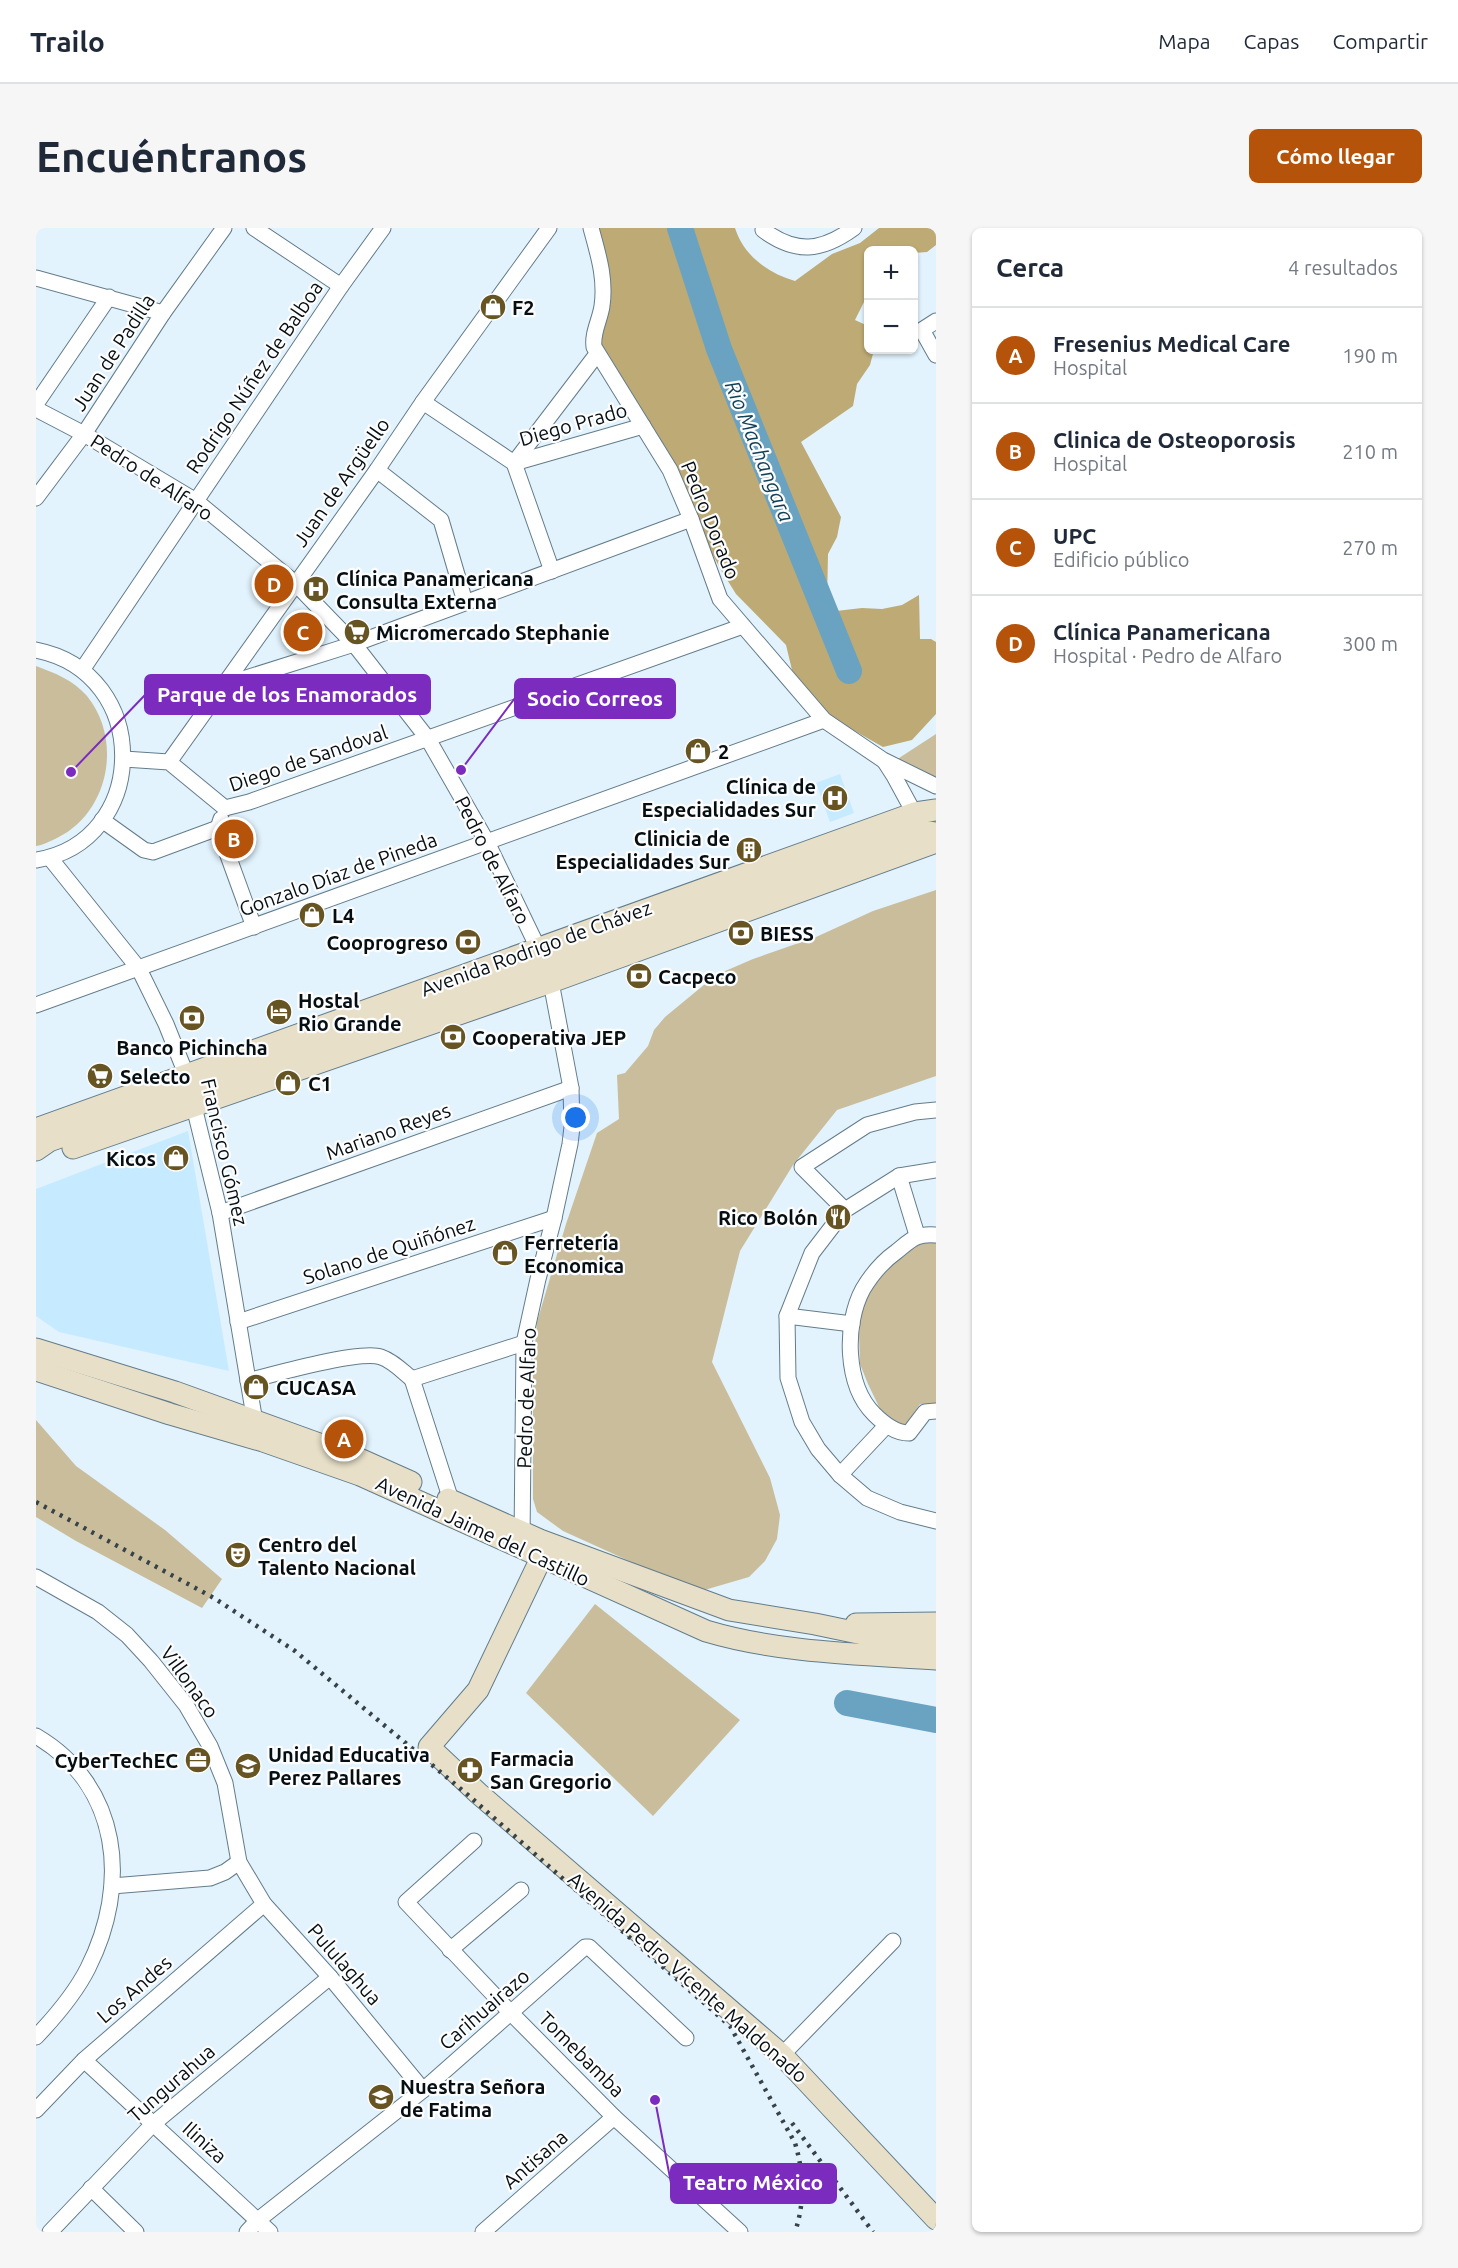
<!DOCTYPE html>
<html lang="es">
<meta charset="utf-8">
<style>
:root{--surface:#fff;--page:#f6f6f7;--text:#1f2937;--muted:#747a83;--line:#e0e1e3;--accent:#b45309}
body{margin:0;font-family:Ubuntu,sans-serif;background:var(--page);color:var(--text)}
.controls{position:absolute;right:18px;top:18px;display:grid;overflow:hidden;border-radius:9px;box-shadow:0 2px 4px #0004}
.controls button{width:54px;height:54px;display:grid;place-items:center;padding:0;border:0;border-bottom:2px solid var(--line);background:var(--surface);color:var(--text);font:30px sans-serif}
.you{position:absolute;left:540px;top:890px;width:21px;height:21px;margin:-15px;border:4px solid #fff;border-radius:50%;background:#1a73e8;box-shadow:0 0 0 9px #1a73e833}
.badge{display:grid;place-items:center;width:39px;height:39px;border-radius:50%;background:var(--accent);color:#fff;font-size:20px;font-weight:700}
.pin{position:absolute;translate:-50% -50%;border:3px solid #fff;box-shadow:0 2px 6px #0006}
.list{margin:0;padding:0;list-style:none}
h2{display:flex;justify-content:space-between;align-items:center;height:78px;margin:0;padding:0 24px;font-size:26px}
h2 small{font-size:20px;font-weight:400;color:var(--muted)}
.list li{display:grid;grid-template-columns:39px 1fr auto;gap:18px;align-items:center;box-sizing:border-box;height:96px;padding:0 24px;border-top:2px solid var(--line)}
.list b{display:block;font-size:22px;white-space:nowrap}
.list p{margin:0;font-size:20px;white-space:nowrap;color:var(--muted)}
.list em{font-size:20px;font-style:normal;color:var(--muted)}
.map{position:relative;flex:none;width:900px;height:2004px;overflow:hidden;border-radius:9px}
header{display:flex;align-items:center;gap:36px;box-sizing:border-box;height:84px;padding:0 30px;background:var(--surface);border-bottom:2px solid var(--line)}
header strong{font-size:28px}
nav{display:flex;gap:33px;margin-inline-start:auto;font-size:21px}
.intro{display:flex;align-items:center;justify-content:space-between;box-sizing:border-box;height:144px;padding:0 36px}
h1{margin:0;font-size:42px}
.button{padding:15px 27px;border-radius:9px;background:var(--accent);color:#fff;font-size:21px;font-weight:700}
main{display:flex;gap:36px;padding:0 36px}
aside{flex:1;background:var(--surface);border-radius:9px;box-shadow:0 2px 4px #0004}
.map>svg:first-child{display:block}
.built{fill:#c6eaff}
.green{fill:#c9bd9c}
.forest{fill:#beaa75}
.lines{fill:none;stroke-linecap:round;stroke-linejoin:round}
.river{stroke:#6aa3c2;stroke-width:26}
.street-casing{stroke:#637c8b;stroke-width:17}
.secondary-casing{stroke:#637c8b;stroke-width:23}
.street{stroke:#fff;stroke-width:15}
.secondary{stroke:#e7dfc7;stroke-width:21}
.rail{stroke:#374248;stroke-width:4.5;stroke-dasharray:3 6;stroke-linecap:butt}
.labels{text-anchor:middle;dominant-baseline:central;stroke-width:4.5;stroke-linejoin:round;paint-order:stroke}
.poi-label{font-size:20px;font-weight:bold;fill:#050e13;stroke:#fdfdfd;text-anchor:start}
.street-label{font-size:20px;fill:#050e13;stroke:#fdfdfd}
.water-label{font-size:21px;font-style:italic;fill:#103f56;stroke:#fdfdfd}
.leader{fill:none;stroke:#7b2cbf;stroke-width:2}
.callout-dot{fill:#7b2cbf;stroke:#fdfdfd;stroke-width:2}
.callout{fill:#7b2cbf;stroke:#7b2cbf;stroke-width:2}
.callout-label{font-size:21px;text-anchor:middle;font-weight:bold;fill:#fff}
</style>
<header>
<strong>Trailo</strong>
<nav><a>Mapa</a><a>Capas</a><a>Compartir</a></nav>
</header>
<div class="intro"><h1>Encuéntranos</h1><a class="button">Cómo llegar</a></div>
<main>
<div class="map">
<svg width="900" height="2004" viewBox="0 0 900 2004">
<rect width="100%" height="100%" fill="#e2f3fd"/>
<!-- built -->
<g class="built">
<path d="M804,546L818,585L794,594L780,555Z"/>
<path d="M152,903L193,1143L23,1104L0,1088V961Z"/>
</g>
<!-- green -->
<g class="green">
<path d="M0,438C19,445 37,452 51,468C87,512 73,585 21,610C14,613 8,617 0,618Z"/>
<path d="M900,506V551L860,532Z"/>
<path d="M900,662V848L801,882L757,937L704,1023L676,1134L734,1250L744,1287L741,1311L729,1333L713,1349L665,1363L644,1356L527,1303L501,1284L497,1271V1140L501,1094L530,996L561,905L583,891L581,847L589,845L612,818L618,802L629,789L680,747L717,731L780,709L837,683Z"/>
<path d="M887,1013L900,1015V1178L884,1176L865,1203L846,1185L832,1156L824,1136L823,1106L826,1078L845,1046L865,1025Z"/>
<path d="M0,1192L40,1238L129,1302L186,1351L166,1380L40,1313L0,1289Z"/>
<path d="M559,1376L704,1492L617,1588L490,1465Z"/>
</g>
<!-- forest -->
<path class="forest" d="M550,0H699C708,28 732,45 759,53L796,26L824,15L843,0H900V17L891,24L878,25V22L862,20L860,22H832V66L819,92L832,98V122H838L834,137L821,156L817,178L765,214L805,289L801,309L792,326L791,373L800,383L826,380L846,381L866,377L883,367L884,411H895L900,414V486L876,512L847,519L796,490L774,469L756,442L750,417L700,366L685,342L660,296L565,134L567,36Z"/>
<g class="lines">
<!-- river -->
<g class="river">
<path d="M644,0L683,121L813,443"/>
<path d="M811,1475L900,1492"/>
</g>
<defs>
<g id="street">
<path d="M218,0L305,58"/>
<path d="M555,0C562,26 570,50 566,78C564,92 556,105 558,119L634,242L655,291L684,371L788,492L847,532L900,558"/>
<path d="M727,2C760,26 785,24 818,0"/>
<path d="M0,50L127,85"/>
<path d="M900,93L886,102L900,127"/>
<path d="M387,174L478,235L516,343"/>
<path d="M0,176L73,69"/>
<path d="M0,181L48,206L160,273L259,355L318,416L392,511L451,614L502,720L515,754L535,860L536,899L534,916L518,990L502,1051L488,1115L486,1312"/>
<path d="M478,235L561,126"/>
<path d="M478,235L607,198"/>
<path d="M341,242L405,292L429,374"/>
<path d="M0,270L48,206L127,85L188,0"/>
<path d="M0,422C117,445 114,614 0,632"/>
<path d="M46,442L305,58L347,0"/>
<path d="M191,456L318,416L655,291"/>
<path d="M88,531L133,534L189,580"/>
<path d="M133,534L341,242L387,174L513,0"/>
<path d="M849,534L858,548L883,594"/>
<path d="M189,580L213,574L707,398"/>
<path d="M185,591L182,600L218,699"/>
<path d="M66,592L108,622L117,624L182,600"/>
<path d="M14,630L103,741L130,796L150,846L184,985L220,1200"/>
<path d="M0,777L788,492"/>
<path d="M900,942L863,948L809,982L776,1025L751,1088L752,1150L766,1194L782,1221L804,1247L831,1270L864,1284L900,1293"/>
<path d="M863,948L881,1007"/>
<path d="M809,982L766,939L831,897L879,884L900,882"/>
<path d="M184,985L535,860"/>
<path d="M900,1007C880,1005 875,1012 860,1024C846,1034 836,1046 827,1061C808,1096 809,1157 838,1186C848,1196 859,1205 873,1205L889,1184L900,1183"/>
<path d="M751,1088L816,1096"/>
<path d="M202,1094L518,990"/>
<path d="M376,1151L415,1272L413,1280"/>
<path d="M376,1151L488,1115"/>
<path d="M212,1153C238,1146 324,1122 345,1129C357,1133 366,1143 376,1151"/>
<path d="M804,1247L850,1198"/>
<path d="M0,1349L62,1384L91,1407L115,1433L150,1477L174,1518L189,1555L203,1634L228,1676L294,1749L387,1862"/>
<path d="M0,1508C85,1558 94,1657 52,1740C39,1766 19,1789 0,1809"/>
<path d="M438,1613L370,1674L475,1785L578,1889L704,2004"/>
<path d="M76,1658L174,1650L189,1644L203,1634"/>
<path d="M414,1722L485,1662"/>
<path d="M746,1827L857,1713"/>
<path d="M48,1832L234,2004"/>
<path d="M0,1882L48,1832L228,1676"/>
<path d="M55,1960L100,2004"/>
<path d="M14,2004L117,1896L294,1749"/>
<path d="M211,2004L222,1992L387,1862L549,1719H553L650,1810"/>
<path d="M447,2004L578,1889"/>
</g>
<g id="secondary">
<path d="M0,901L879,585L900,582"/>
<path d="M37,920L515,754L900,614"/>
<path d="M0,922L13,913L694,670L789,634L886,603L900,605"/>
<path d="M0,1121L139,1164L319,1229L375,1254"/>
<path d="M0,1142L134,1186L227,1213L324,1247L670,1403C744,1425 823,1426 900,1431"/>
<path d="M412,1271L504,1312L693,1382L779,1396L846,1410L900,1415"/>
<path d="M510,1320L442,1462L393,1519L442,1565L746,1827L900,1991"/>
<path d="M820,1396L900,1395"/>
</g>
</defs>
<!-- street casing -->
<use href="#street" class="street-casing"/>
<!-- secondary casing -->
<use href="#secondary" class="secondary-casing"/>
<!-- street -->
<use href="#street" class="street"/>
<!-- secondary -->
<use href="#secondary" class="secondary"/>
<!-- rail -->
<g class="rail">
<path d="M0,1274L178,1370L259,1423L432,1567L694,1798L759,1915C768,1945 769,1974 759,2004"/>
<path d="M756,1895L837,2004"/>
</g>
</g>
<!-- icons -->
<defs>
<symbol id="shop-disc" viewBox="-11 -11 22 22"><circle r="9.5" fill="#665422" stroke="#fdfdfd"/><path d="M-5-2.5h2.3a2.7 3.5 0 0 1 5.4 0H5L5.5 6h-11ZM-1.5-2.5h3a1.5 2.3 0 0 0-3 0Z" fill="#fff"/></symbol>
<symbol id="hospital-disc" viewBox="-11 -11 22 22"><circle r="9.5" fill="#665422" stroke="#fdfdfd"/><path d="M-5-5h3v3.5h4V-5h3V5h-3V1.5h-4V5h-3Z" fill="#fff"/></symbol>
<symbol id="supermarket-disc" viewBox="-11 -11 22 22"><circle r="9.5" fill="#665422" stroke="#fdfdfd"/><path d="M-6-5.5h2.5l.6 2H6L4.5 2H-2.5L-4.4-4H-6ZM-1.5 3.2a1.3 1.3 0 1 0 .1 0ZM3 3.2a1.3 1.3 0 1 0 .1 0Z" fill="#fff"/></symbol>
<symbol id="building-disc" viewBox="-11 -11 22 22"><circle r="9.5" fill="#665422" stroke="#fdfdfd"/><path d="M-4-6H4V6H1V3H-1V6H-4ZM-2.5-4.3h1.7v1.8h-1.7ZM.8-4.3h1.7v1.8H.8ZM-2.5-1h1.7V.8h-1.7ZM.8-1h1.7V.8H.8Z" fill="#fff"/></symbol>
<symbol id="bank-disc" viewBox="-11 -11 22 22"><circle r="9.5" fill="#665422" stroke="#fdfdfd"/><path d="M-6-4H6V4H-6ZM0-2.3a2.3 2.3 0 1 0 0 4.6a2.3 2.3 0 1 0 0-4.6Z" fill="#fff"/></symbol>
<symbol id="hotel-disc" viewBox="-11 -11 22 22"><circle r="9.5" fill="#665422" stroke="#fdfdfd"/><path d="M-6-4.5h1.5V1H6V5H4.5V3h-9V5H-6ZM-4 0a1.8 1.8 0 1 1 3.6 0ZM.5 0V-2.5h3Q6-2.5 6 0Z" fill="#fff"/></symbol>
<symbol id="restaurant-disc" viewBox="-11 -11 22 22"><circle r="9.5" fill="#665422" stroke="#fdfdfd"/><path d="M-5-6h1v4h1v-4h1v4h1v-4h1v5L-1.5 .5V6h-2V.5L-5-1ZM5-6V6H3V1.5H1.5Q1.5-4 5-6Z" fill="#fff"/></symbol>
<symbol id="theatre-disc" viewBox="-11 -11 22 22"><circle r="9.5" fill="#665422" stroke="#fdfdfd"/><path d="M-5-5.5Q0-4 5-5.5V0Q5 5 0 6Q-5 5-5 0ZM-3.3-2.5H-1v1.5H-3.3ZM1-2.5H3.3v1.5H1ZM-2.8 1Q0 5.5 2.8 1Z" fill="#fff"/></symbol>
<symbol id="office-disc" viewBox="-11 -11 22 22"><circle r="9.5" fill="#665422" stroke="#fdfdfd"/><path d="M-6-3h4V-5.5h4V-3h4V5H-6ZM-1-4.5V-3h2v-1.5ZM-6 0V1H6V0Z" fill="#fff"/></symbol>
<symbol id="school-disc" viewBox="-11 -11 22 22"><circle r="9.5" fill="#665422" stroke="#fdfdfd"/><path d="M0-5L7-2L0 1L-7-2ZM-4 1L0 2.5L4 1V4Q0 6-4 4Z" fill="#fff"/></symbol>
<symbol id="pharmacy-disc" viewBox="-11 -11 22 22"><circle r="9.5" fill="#665422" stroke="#fdfdfd"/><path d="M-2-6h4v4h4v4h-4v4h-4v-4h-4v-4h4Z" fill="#fff"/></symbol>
</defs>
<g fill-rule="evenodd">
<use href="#shop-disc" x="442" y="64" width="30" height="30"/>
<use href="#hospital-disc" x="265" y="346" width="30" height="30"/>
<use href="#supermarket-disc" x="306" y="389" width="30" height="30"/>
<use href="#shop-disc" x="647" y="508" width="30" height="30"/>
<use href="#hospital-disc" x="784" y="555" width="30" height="30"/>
<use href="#building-disc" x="698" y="607" width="30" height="30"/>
<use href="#shop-disc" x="261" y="672" width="30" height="30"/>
<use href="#bank-disc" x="690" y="690" width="30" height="30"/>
<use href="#bank-disc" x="417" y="699" width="30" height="30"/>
<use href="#bank-disc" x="588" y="733" width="30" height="30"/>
<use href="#hotel-disc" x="228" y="769" width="30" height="30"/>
<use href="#bank-disc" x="141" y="775" width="30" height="30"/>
<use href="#bank-disc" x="402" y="794" width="30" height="30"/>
<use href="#supermarket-disc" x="49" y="833" width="30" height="30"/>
<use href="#shop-disc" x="237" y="840" width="30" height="30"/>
<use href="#shop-disc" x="125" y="915" width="30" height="30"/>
<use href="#restaurant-disc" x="787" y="974" width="30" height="30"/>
<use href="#shop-disc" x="454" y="1010" width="30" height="30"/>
<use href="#shop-disc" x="205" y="1144" width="30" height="30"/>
<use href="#theatre-disc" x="187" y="1312" width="30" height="30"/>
<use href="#office-disc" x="147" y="1517" width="30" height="30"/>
<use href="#school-disc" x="197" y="1523" width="30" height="30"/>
<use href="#pharmacy-disc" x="419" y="1527" width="30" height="30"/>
<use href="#school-disc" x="330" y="1854" width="30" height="30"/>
</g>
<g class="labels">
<!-- poi labels -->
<g class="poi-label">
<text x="476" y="79">F2</text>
<text x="300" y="350">Clínica Panamericana<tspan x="300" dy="23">Consulta Externa</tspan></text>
<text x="340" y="404">Micromercado Stephanie</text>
<text x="682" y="523">2</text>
<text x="780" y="558" text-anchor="end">Clínica de<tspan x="780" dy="23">Especialidades Sur</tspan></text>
<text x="694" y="610" text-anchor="end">Clinicia de<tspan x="694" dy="23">Especialidades Sur</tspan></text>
<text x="296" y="687">L4</text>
<text x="724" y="705">BIESS</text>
<text x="412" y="714" text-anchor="end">Cooprogreso</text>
<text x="622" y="748">Cacpeco</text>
<text x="262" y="772">Hostal<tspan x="262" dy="23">Rio Grande</tspan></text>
<text x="436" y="809">Cooperativa JEP</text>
<text x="156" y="819" text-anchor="middle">Banco Pichincha</text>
<text x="84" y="848">Selecto</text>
<text x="272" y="855">C1</text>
<text x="120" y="930" text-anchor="end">Kicos</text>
<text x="782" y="989" text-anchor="end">Rico Bolón</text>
<text x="488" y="1014">Ferretería<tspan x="488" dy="23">Economica</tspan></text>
<text x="240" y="1159">CUCASA</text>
<text x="222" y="1316">Centro del<tspan x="222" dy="23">Talento Nacional</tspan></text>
<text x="232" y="1526">Unidad Educativa<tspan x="232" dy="23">Perez Pallares</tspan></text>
<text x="454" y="1530">Farmacia<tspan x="454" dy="23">San Gregorio</tspan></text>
<text x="142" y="1532" text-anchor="end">CyberTechEC</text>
<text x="364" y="1858">Nuestra Señora<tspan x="364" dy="23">de Fatima</tspan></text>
</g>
<!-- street labels -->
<g class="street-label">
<text transform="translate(77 124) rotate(-57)">Juan de Padilla</text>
<text transform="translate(218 149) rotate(-56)">Rodrigo Núñez de Balboa</text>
<text transform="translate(537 196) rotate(-16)">Diego Prado</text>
<text transform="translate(116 249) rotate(33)">Pedro de Alfaro</text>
<text transform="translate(305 254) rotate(-55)">Juan de Argüello</text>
<text transform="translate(675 292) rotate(68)">Pedro Dorado</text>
<text transform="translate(272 530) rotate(-19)">Diego de Sandoval</text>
<text transform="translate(457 632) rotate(63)">Pedro de Alfaro</text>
<text transform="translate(302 646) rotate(-20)">Gonzalo Díaz de Pineda</text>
<text transform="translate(500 720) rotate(-20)">Avenida Rodrigo de Chávez</text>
<text transform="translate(352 903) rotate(-20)">Mariano Reyes</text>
<text transform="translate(189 924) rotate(77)">Francisco Gómez</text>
<text transform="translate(353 1022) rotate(-18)">Solano de Quiñónez</text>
<text transform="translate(490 1170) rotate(-88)">Pedro de Alfaro</text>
<text transform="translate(447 1303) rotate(25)">Avenida Jaime del Castillo</text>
<text transform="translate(154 1454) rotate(54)">Villonaco</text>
<text transform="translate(309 1736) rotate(49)">Pululaghua</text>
<text transform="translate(652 1749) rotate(41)">Avenida Pedro Vicente Maldonado</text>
<text transform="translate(98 1761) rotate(-41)">Los Andes</text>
<text transform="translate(448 1781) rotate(-41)">Carihuairazo</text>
<text transform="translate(546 1826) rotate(45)">Tomebamba</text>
<text transform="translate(135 1855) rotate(-41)">Tungurahua</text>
<text transform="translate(169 1914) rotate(42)">Iliniza</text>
<text transform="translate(499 1931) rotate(-41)">Antisana</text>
</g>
<!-- water labels -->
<g class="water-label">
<text transform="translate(724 223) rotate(68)">Rio Machangara</text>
</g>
</g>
<!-- callouts -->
<path class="leader" d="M35 544L109 467M425 542L479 470M619 1872L635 1955"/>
<g class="callout-dot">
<circle cx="35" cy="544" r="6"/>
<circle cx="425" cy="542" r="6"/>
<circle cx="619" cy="1872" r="6"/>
</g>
<g class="callout">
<rect x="109" y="447" width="285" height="39" rx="6"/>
<rect x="479" y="451" width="160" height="39" rx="6"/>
<rect x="635" y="1936" width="165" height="39" rx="6"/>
</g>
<g class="callout-label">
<text x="251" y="474">Parque de los Enamorados</text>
<text x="559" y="478">Socio Correos</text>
<text x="717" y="1962">Teatro México</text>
</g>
</svg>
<div class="controls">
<button>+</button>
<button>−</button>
</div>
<div class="you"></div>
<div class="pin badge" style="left:308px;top:1211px">A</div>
<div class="pin badge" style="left:198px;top:611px">B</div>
<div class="pin badge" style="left:267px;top:404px">C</div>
<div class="pin badge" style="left:238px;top:356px">D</div>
</div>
<aside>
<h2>Cerca<small>4 resultados</small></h2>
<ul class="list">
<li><span class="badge">A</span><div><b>Fresenius Medical Care</b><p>Hospital</p></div><em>190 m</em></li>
<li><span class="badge">B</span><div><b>Clinica de Osteoporosis</b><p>Hospital</p></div><em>210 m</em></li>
<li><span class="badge">C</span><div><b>UPC</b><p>Edificio público</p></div><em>270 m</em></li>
<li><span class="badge">D</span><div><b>Clínica Panamericana</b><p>Hospital · Pedro de Alfaro</p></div><em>300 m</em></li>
</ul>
</aside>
</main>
